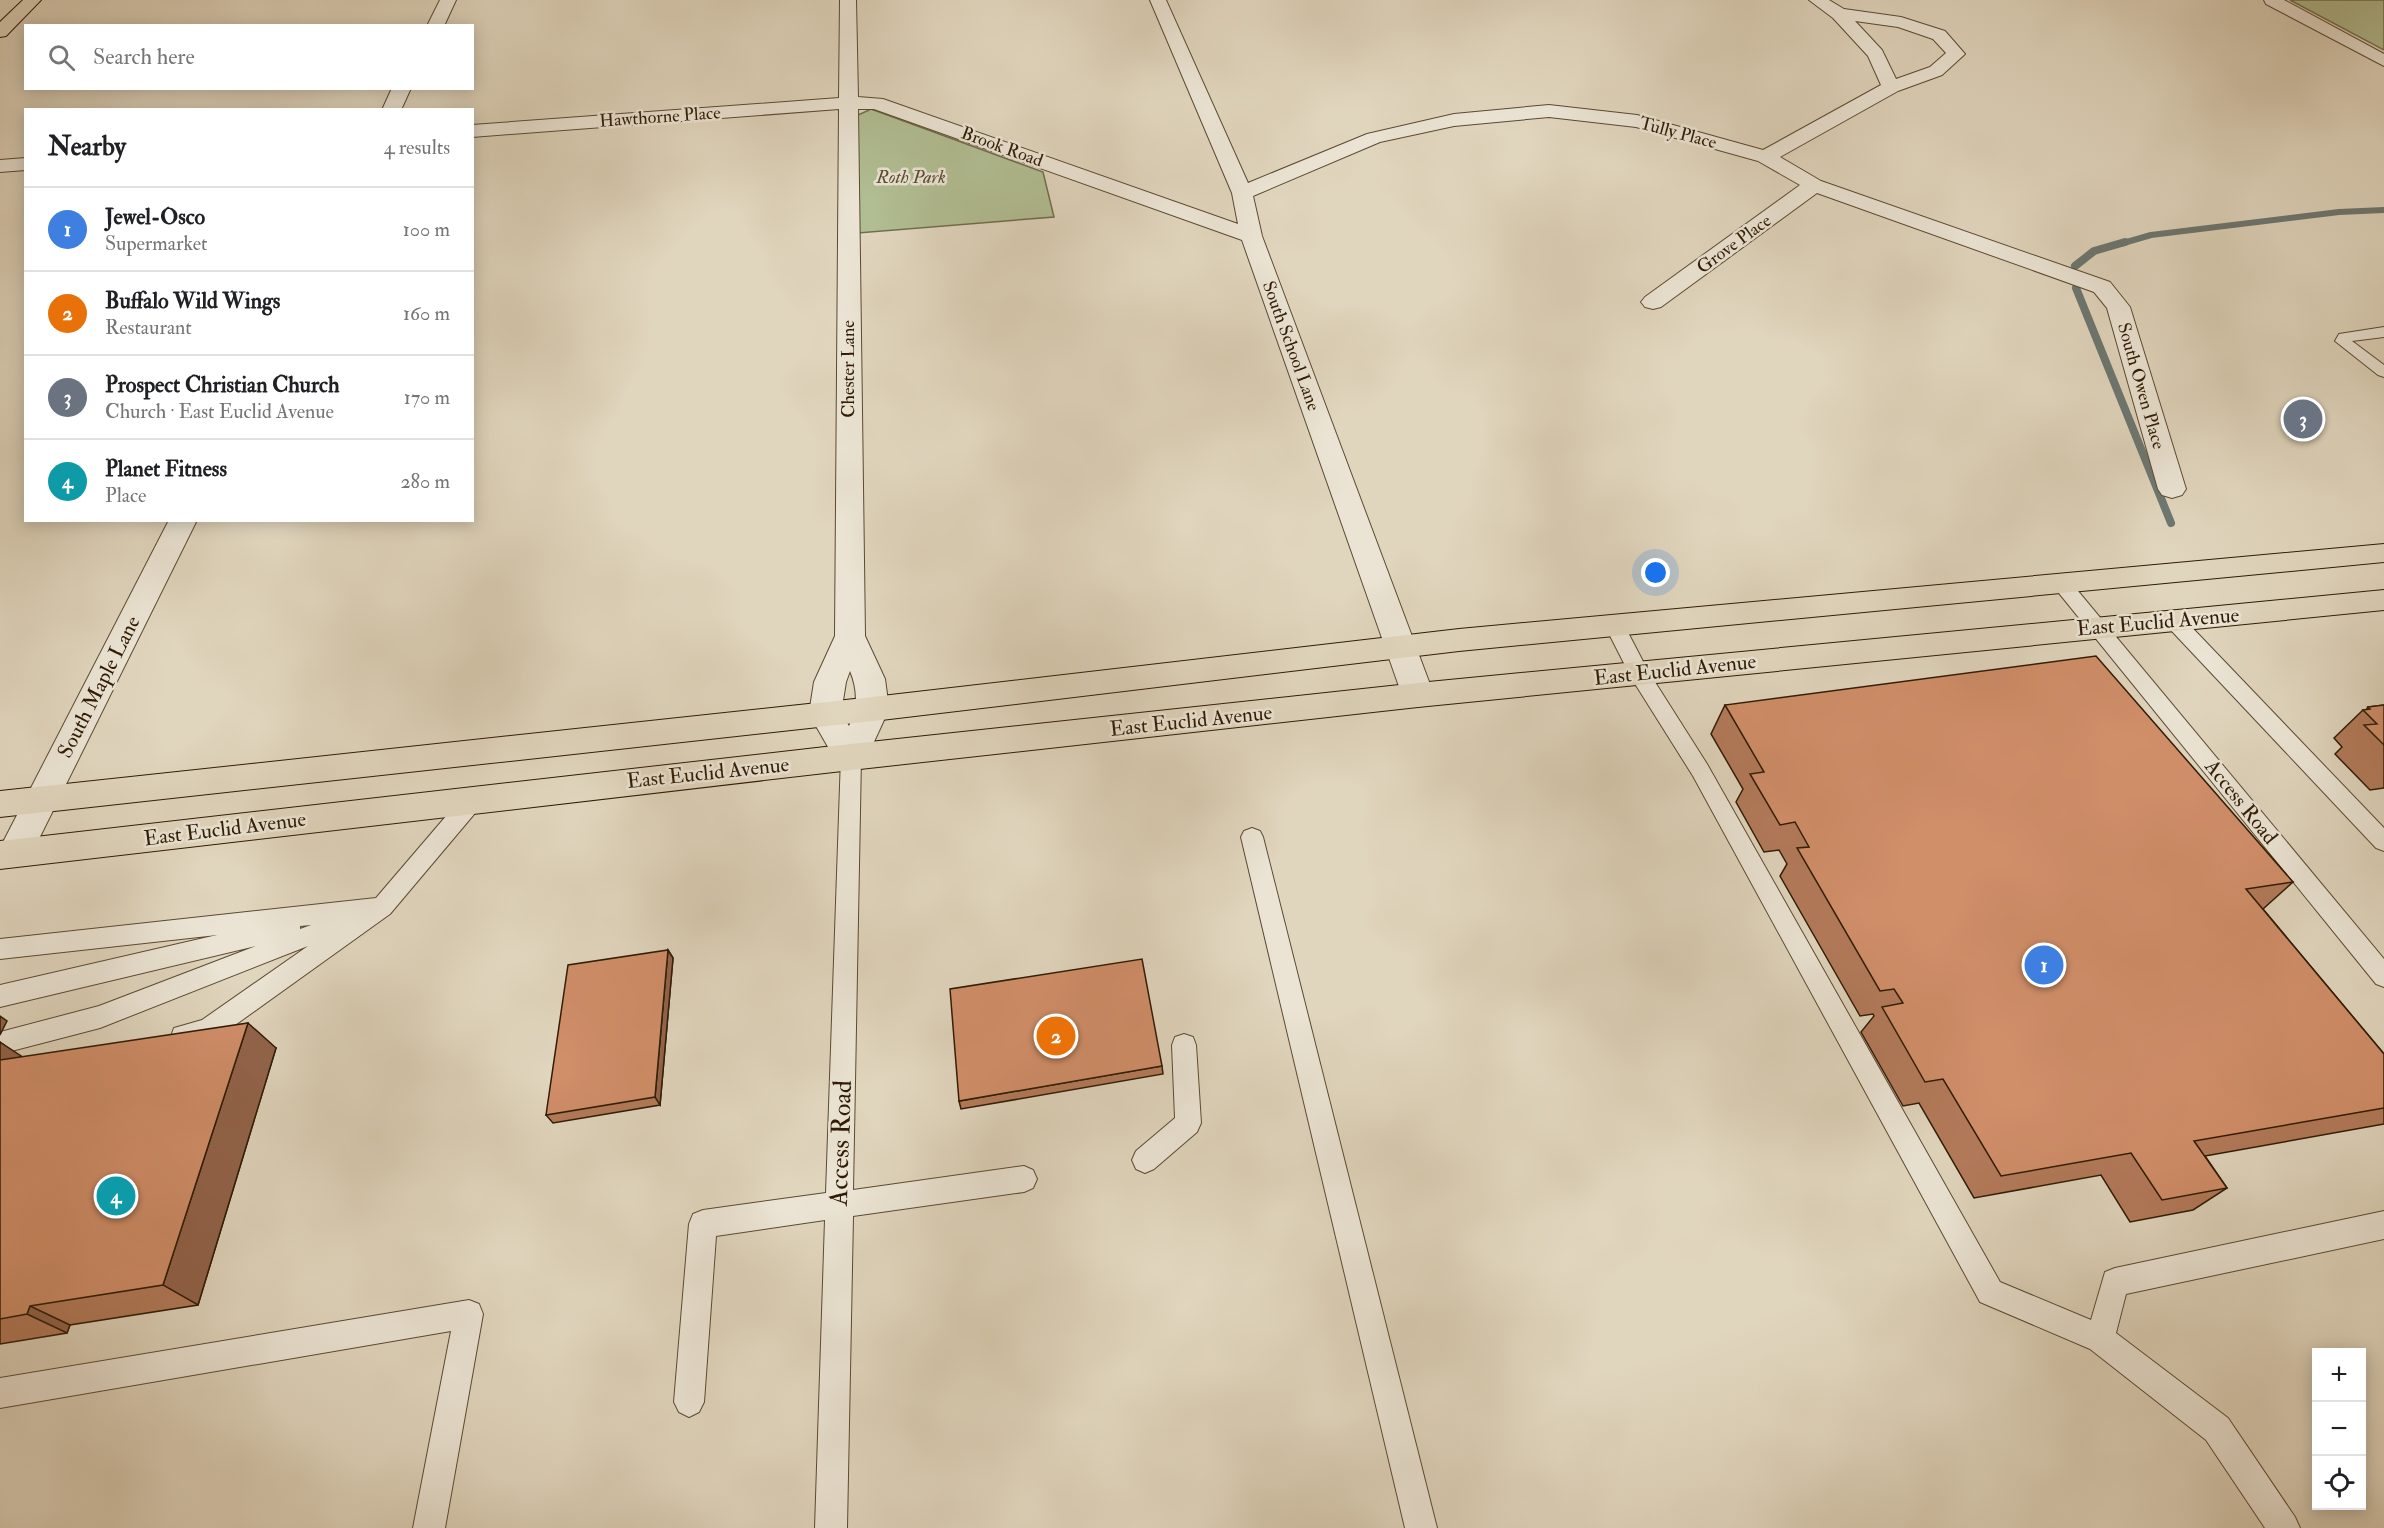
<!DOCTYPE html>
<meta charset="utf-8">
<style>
:root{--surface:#fff;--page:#f6f6f6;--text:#202124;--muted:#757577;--line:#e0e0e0;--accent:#8f2418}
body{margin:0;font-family:"IM FELL Double Pica",serif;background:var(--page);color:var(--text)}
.controls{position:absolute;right:18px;bottom:18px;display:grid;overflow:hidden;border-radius:0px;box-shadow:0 3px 15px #0003}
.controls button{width:54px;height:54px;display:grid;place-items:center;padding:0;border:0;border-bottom:2px solid var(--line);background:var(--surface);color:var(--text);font:30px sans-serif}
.you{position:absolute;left:1656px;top:573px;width:21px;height:21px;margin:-15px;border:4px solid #fff;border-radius:50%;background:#1a73e8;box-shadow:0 0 0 9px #1a73e833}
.badge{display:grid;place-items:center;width:39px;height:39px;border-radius:50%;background:var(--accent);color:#fff;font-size:20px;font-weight:700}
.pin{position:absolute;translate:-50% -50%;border:3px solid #fff;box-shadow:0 2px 6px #0006}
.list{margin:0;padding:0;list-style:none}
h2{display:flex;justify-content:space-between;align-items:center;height:78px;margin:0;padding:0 24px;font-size:26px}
h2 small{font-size:20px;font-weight:400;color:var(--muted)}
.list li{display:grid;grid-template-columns:39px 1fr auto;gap:18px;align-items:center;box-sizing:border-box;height:84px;padding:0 24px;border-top:2px solid var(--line)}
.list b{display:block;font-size:22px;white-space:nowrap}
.list p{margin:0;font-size:20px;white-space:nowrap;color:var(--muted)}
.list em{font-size:20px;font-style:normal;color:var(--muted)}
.icon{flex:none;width:33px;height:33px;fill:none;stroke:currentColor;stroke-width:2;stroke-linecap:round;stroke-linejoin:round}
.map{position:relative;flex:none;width:2384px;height:1528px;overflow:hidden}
.search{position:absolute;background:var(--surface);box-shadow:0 3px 15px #0003;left:24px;top:24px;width:450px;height:66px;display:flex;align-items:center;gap:15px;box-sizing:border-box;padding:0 21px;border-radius:0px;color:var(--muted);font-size:22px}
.panel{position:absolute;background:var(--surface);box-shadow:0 3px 15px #0003;left:24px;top:108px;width:450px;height:414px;border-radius:0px}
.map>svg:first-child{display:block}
.green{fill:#b1bd92;stroke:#706c4c;stroke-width:1.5}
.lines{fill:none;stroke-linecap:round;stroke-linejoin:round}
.stream-far1{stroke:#6d7872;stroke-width:6}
.stream{stroke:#6d7872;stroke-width:8}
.service-casing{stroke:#5b4a33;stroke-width:2}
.minor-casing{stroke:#5b4a33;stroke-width:2}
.tertiary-casing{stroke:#5b4a33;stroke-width:2}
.primary-casing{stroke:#2f1b05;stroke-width:2}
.service{fill:#ebe4d4;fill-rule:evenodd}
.minor{fill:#ebe4d4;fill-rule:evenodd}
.tertiary{fill:#ebe4d4;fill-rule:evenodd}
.primary{fill:#e0d5bd;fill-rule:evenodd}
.wall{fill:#b37a5a;stroke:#2f1b05;stroke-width:1.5}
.shaded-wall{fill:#92634a;stroke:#2f1b05;stroke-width:1.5}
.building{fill:#d08e69;stroke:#2f1b05;stroke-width:1.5}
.labels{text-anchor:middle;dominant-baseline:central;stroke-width:5;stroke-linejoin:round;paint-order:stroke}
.far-street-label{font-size:18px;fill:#2f1b05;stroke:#ebe4d4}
.far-park-label{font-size:18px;font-style:italic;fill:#564c2f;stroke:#ebe4d4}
.street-label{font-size:21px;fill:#2f1b05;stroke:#ebe4d4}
.near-street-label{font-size:26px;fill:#2f1b05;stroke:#ebe4d4}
</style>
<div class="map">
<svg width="2384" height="1528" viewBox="0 0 2384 1528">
<rect width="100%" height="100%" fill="#e0d5bd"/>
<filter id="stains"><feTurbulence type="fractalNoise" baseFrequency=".00333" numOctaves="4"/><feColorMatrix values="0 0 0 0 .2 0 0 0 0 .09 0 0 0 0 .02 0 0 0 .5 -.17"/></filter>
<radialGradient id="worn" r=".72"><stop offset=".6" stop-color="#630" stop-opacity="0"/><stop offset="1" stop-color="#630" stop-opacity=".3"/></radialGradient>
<!-- green -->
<g class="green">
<path d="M2290,0H2384V50Z"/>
<path d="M871,109L1043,172L1054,217L858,233L856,116Z"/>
</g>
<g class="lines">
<!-- stream-far1 -->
<path class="stream-far1" d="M2120,244L2151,235L2339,212L2384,210"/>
<!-- stream -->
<g class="stream">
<path d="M2075,266L2094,251L2125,242"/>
<path d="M2076,288L2171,523"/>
</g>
<defs>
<g id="service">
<path d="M2384,327V337L2352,341L2384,365V377L2378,375L2335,341L2339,334Z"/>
<path d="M2061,577L2068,579L2384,959V987L2376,984L2054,587L2052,583L2054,579Z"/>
<path d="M2174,614L2181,616L2384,828V851L2376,848L2167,626L2164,621L2167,616Z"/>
<path d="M1615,619L1622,621L1648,671L1707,764L2000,1282L2091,1320L2105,1272L2115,1268L2384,1211V1239L2126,1294L2116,1333L2228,1418L2295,1517L2300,1528H2265L2206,1440L2090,1349L1980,1302L1693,776L1632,679L1605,626L1608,621Z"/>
<path d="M851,749L858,751L861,757L853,1190L1024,1166L1033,1170L1037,1179L1033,1188L1024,1192L853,1216L847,1528H815L825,1220L716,1236L704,1402L699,1412L689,1417L679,1412L674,1402L689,1224L693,1214L703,1210L826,1193L841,757L844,751Z"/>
<path d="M473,792L481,794L484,800L481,806L390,914L217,1038L183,1047L174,1044L171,1036L174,1028L202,1020L308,946L100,1028L0,1054V1032L99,1006L256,946L0,1007V985L217,935L0,959V939L376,898L465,794ZM311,925L300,929V926Z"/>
<path d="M1252,828L1260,831L1263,837L1437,1528H1405L1241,837L1244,831Z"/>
<path d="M1184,1034L1193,1037L1196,1045L1201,1123L1197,1132L1154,1169L1145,1173L1136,1169L1132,1160L1136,1151L1175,1118L1172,1045L1175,1037Z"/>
<path d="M469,1300L479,1304L483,1314L445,1528H413L451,1331L0,1408V1378Z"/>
</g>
<g id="minor">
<path d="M440,0H456L444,26H427Z"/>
<path d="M840,0H856L858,97L883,99L1238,224L1232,193L1150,0H1166L1248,183L1367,134L1454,114L1549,105L1637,115L1763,150L1881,85L1868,56L1833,18L1809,0H1829L1844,9L1901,17L1945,31L1965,54L1942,75L1898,91L1780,157L1821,181L2110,282L2130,307L2186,489L2182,495L2172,498L2162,495L2158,489L2107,308L2094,292L1817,193L1661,307L1653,309L1645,307L1641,302L1645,297L1800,185L1758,161L1636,127L1549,117L1454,126L1380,142L1253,196L1262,236L1434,695L1429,703L1418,707L1407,703L1402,695L1242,240L874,109H858L865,636L885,679L889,709L863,766L851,770L839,766L809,714L814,682L835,636L839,109L472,137V125L839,98ZM1855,21L1898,27L1933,39L1946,53L1930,67L1896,79L1882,50ZM850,671C858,690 858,708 849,726L841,713L846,682Z"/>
<path d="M392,88H411L401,110H382Z"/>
<path d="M26,158V170L0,172V160Z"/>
<path d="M169,520H197L27,863L15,867L3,863L0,848Z"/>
</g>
<path id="tertiary" d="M2264,0H2284L2384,54V66L2266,4Z"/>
<g id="primary">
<path d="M23,0H41L6,36L0,37V22Z"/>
<path d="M2384,544V562L1459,651L873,721L0,817V791L873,697L1459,629Z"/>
<path d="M2384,590V610L1418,707L851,770L0,869V841L851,744L1418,683Z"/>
</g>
</defs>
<!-- service casing -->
<use href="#service" class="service-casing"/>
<!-- minor casing -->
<use href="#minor" class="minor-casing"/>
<!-- tertiary casing -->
<use href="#tertiary" class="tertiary-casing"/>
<!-- primary casing -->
<use href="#primary" class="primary-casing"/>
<!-- service -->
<use href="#service" class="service"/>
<!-- minor -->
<use href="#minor" class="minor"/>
<!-- tertiary -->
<use href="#tertiary" class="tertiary"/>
<!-- primary -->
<use href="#primary" class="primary"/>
</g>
<!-- wall -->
<g class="wall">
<path d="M1725,705L2293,882L2263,909L2384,1054V1124L2205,1156L2227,1188L2193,1210L2130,1222L2101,1175L1974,1198L1919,1103L1903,1106L1861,1032L1874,1016L1873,1014L1860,1016L1780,876L1787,864L1779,850L1764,852L1736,802L1743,789L1711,734Z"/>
<path d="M2384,705V788L2370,790L2335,754L2342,747L2334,738L2363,710H2366L2368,707Z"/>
<path d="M668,950L673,958L660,1105L553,1123L546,1115Z"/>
<path d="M0,1042L20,1057L276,1048L198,1305L70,1325L67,1333L0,1344Z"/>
<path d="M1162,1066L1163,1074L961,1109L959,1101Z"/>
</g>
<!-- shaded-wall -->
<g class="shaded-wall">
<path d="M668,950L673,958L660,1105L655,1097Z"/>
<path d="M0,1016L7,1021L0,1035Z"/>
<path d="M248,1023L276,1048L198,1305L163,1285Z"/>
<path d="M0,1042L21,1056L0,1078Z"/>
<path d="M30,1306L70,1325L67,1333L27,1314Z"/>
</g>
<!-- building -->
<g class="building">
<path d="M2096,656L2293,882L2246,889L2384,1054V1108L2194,1141L2227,1188L2162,1200L2131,1153L2001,1176L1943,1079L1925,1082L1882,1007L1903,1003L1894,989L1880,991L1797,848L1809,847L1795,822L1780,825L1750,774L1764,772L1725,705Z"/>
<path d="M2384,705V745L2364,725L2377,724L2363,710L2370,709L2368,707Z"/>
<path d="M668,950L655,1097L546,1115L568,965Z"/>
<path d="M1142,959L1162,1066L959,1101L950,989Z"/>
<path d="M248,1023L163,1285L30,1306L27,1314L0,1319V1060Z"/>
</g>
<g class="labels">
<!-- far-street labels -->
<g class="far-street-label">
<text transform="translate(660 117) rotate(-4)">Hawthorne Place</text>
<text transform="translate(1678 133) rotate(15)">Tully Place</text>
<text transform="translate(1002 147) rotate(20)">Brook Road</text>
<text transform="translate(1734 244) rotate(-36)">Grove Place</text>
<text transform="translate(1291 346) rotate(70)">South School Lane</text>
<text transform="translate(848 369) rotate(-90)">Chester Lane</text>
<text transform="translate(2141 386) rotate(74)">South Owen Place</text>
</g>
<!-- far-park labels -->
<g class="far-park-label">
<text x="911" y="177">Roth Park</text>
</g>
<!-- street labels -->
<g class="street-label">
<text transform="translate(2158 622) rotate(-5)">East Euclid Avenue</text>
<text transform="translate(1675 670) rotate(-6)">East Euclid Avenue</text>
<text transform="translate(99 687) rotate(-63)">South Maple Lane</text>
<text transform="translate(1191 721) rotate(-6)">East Euclid Avenue</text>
<text transform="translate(708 773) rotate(-6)">East Euclid Avenue</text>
<text transform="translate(2241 802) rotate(51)">Access Road</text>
<text transform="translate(225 829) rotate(-7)">East Euclid Avenue</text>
</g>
<!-- near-street labels -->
<g class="near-street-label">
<text transform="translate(841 1143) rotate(-88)">Access Road</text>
</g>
</g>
<rect width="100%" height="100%" filter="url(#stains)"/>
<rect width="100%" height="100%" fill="url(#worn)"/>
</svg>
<div class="controls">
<button>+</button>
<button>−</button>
<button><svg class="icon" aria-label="locate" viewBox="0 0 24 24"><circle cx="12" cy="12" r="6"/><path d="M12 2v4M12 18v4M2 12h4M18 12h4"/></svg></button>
</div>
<div class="you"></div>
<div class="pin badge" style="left:2044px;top:965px;background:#3f7fe0">1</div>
<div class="pin badge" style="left:1056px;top:1036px;background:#e8710a">2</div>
<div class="pin badge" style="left:2303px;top:419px;background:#6b7280">3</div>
<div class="pin badge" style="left:116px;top:1196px;background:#0f9aa8">4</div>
<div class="search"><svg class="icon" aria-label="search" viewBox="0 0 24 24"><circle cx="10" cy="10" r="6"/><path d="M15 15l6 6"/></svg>Search here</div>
<section class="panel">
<h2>Nearby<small>4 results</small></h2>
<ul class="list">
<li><span class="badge" style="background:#3f7fe0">1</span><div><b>Jewel-Osco</b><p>Supermarket</p></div><em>100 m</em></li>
<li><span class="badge" style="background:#e8710a">2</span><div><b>Buffalo Wild Wings</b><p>Restaurant</p></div><em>160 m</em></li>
<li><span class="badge" style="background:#6b7280">3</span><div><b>Prospect Christian Church</b><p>Church · East Euclid Avenue</p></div><em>170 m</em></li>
<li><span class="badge" style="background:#0f9aa8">4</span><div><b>Planet Fitness</b><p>Place</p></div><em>280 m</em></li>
</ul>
</section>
</div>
